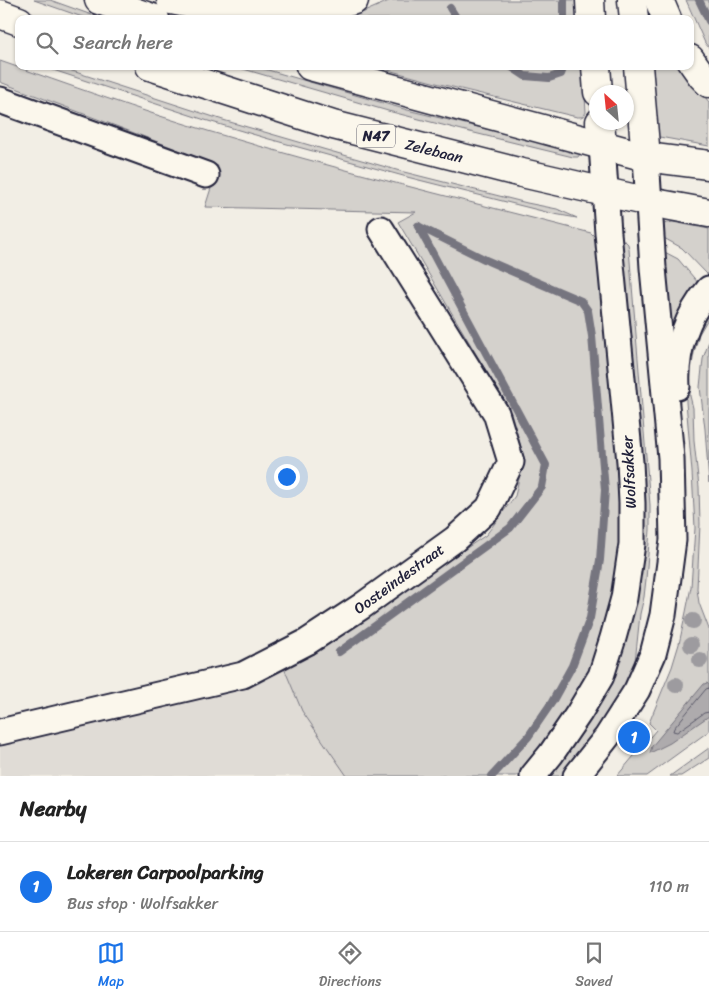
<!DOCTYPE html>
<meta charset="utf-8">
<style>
:root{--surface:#fff;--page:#f2f2f2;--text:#222;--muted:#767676;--line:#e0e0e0;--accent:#1a73e8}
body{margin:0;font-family:Sriracha,sans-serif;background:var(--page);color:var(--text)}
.compass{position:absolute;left:589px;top:85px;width:45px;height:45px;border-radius:50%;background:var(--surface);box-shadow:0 1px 4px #0004;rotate:333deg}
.you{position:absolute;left:286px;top:476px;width:18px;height:18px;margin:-12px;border:4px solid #fff;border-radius:50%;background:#1a73e8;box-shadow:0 0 0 8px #1a73e833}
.badge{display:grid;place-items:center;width:32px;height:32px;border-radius:50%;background:var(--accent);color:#fff;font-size:16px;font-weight:700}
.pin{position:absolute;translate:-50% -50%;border:2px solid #fff;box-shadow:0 1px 5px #0006}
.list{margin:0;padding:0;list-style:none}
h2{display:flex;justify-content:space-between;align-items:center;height:65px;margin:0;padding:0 20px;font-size:21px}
h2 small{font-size:16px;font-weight:400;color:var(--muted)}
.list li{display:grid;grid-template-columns:32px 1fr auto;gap:15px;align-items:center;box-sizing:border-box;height:90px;padding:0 20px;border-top:1px solid var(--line)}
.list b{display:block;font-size:19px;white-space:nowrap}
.list p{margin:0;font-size:16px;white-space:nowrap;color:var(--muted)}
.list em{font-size:16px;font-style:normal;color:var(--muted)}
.icon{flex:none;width:28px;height:28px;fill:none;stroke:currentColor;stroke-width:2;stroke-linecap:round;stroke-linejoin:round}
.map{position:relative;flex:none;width:709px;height:776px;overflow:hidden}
.search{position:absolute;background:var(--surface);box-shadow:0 1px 4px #0004;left:15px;right:15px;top:15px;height:55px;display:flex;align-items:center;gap:12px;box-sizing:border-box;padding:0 18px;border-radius:10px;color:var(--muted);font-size:19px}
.sheet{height:155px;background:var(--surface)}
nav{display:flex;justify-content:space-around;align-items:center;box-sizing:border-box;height:70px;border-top:1px solid var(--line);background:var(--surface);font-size:14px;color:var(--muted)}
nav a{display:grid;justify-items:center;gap:2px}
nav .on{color:var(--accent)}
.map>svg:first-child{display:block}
.built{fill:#e0dcd6}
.green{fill:#d4d1cc;stroke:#7b7a84}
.water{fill:#aeabad;stroke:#76747f}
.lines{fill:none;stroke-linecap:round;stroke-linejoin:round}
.shore{stroke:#5a5969;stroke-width:1}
.stream{stroke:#76747f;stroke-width:8}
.minor-casing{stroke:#22223b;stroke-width:29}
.major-casing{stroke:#22223b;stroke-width:31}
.highway-casing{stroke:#22223b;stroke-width:31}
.minor{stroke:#fbf7ec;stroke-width:25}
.major{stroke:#fbf7ec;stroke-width:28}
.highway{stroke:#fbf7ec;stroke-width:28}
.tree{fill:#9d9b9f}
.labels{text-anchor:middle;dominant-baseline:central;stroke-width:4;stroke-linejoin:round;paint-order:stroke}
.shield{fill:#fbf7ec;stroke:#636270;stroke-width:1}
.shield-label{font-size:14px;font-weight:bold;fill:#22223b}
.street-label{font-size:15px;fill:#22223b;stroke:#fbf7ec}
</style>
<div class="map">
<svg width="709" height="776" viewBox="0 0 709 776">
<rect width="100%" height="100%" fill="#f2eee5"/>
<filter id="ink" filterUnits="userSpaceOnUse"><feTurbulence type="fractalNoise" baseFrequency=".02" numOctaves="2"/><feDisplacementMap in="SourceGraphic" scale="10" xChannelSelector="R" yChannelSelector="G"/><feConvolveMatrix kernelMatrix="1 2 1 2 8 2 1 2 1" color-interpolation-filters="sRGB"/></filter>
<g filter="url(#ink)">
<!-- built -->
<path class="built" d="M315,650L396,776H0V746L226,691L289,667Z"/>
<!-- green -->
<g class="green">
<path d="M34,0H50L103,19H88Z"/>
<path d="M391,0H577L579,19H339L364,12Z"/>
<path d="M686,0H709V48L705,43Z"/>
<path d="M0,61C69,85 138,110 208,131C334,169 463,200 591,233L595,237L602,256L617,427L623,552L614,601L587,678L547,745L517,776H347L302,711L284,668L289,666L315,650L486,535L515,496L524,457L511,413L398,222L416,212L205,207L218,166L171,147L0,82Z"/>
<path d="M41,66H57L223,120L323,149L400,171L527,203L557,209L577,218L554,214L407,177L269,139L205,120Z"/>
<path d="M233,66H254L411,111L578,151L580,154L578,157H573L462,130L388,111Z"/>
<path d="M373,66H583L586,112C584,117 582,117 577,117L440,84Z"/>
<path d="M648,66H680L709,102V146L654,136Z"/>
<path d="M673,222L709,229V273L707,274L682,248L662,237L659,231L663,224Z"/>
<path d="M625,241L628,244L629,249L650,505V530L646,579L644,597L640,614L636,653L633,675L627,686L565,776H548L624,638L621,242Z"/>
<path d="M659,249L678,259L699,284L671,337Z"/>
<path d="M709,308V317L699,334L694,353L690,376V396L693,408L694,441L699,487L700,524L697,589L699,603L709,629V731L647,776H617L656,730L649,723L672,667L679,644L686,612L691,587L695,528L692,472L686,402V377L694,334Z"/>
<path d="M709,341V483L705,429L700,387L703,359Z"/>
<path d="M709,748V758L681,776H670Z"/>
</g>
<!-- water -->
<path class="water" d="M707,683L709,685V716L670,743L650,753L652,746L704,684Z"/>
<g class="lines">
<!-- shore -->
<path class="shore" d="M709,688L706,689L674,728L673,731L677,732L704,713L709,712"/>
<!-- stream -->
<g class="stream">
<path d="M564,0V19"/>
<path d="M699,0L709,21"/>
<path d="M450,8L457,19"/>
<path d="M510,66L525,76L549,78L561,74L564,66"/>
<path d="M418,226L488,261L581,301L588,311L592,336L605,490L600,560L590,618L572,666L552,702L528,737L492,776"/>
<path d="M339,652L510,528L542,487L546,465L418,226"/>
</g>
<defs>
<g id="minor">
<path d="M0,100L206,175"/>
<path d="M677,387C675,351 686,317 709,289"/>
<path d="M0,732L243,675L307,642L362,606L455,539L489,508L511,462L496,413L381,229"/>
<path d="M533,776L551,754L579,713L601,676L613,638L624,598L632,544V503L630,462L608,233L602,145"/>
<path d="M576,776L607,737L637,690L653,654L663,615L673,540L671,458L653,268L646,157"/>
</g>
<g id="major">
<path d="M99,0L155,19"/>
<path d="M0,14L19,21"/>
<path d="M150,66L333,125L522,173L649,202L709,213"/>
<path d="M310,66L646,157L709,165"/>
</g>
<g id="highway">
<path d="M171,0C226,11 272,19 327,7C336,5 345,3 354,0"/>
<path d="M590,0L591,19"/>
<path d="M632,0L634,19"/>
<path d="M659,0L667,19"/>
<path d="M690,59L702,76L709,83"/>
<path d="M596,66L598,92"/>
<path d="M638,66L646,157"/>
<path d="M600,122L602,145"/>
</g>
</defs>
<!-- minor casing -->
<use href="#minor" class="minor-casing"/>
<!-- major casing -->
<use href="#major" class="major-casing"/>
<!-- highway casing -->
<use href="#highway" class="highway-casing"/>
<!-- minor -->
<use href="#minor" class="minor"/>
<!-- major -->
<use href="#major" class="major"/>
<!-- highway -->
<use href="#highway" class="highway"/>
</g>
<!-- trees -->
<g class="tree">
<circle cx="693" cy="621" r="8"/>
<circle cx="691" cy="645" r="8"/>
<circle cx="700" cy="660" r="8"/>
<circle cx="676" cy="685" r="8"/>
</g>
</g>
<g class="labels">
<!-- shield labels -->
<rect class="shield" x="357" y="124.5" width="38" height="23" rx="4"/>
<g class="shield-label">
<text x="376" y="136">N47</text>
</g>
<!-- street labels -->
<g class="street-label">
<text transform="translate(434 151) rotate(14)">Zelebaan</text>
<text transform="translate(629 472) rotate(-93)">Wolfsakker</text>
<text transform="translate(399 579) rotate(-36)">Oosteindestraat</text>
</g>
</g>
</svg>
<svg class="compass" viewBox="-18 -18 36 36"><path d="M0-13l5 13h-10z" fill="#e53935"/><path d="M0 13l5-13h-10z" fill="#767676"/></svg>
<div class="you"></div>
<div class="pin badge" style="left:634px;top:737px">1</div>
<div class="search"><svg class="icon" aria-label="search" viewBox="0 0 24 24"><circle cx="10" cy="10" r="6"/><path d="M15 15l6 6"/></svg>Search here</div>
</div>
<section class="sheet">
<h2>Nearby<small></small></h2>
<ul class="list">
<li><span class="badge">1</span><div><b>Lokeren Carpoolparking</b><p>Bus stop · Wolfsakker</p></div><em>110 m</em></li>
</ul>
</section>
<nav>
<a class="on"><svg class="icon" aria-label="map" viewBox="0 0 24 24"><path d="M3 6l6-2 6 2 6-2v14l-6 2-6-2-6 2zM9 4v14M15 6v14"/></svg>Map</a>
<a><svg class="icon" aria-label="directions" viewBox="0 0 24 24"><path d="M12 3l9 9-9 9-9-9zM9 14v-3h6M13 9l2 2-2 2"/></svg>Directions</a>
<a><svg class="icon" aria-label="saved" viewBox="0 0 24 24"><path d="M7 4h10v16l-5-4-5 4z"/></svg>Saved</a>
</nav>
